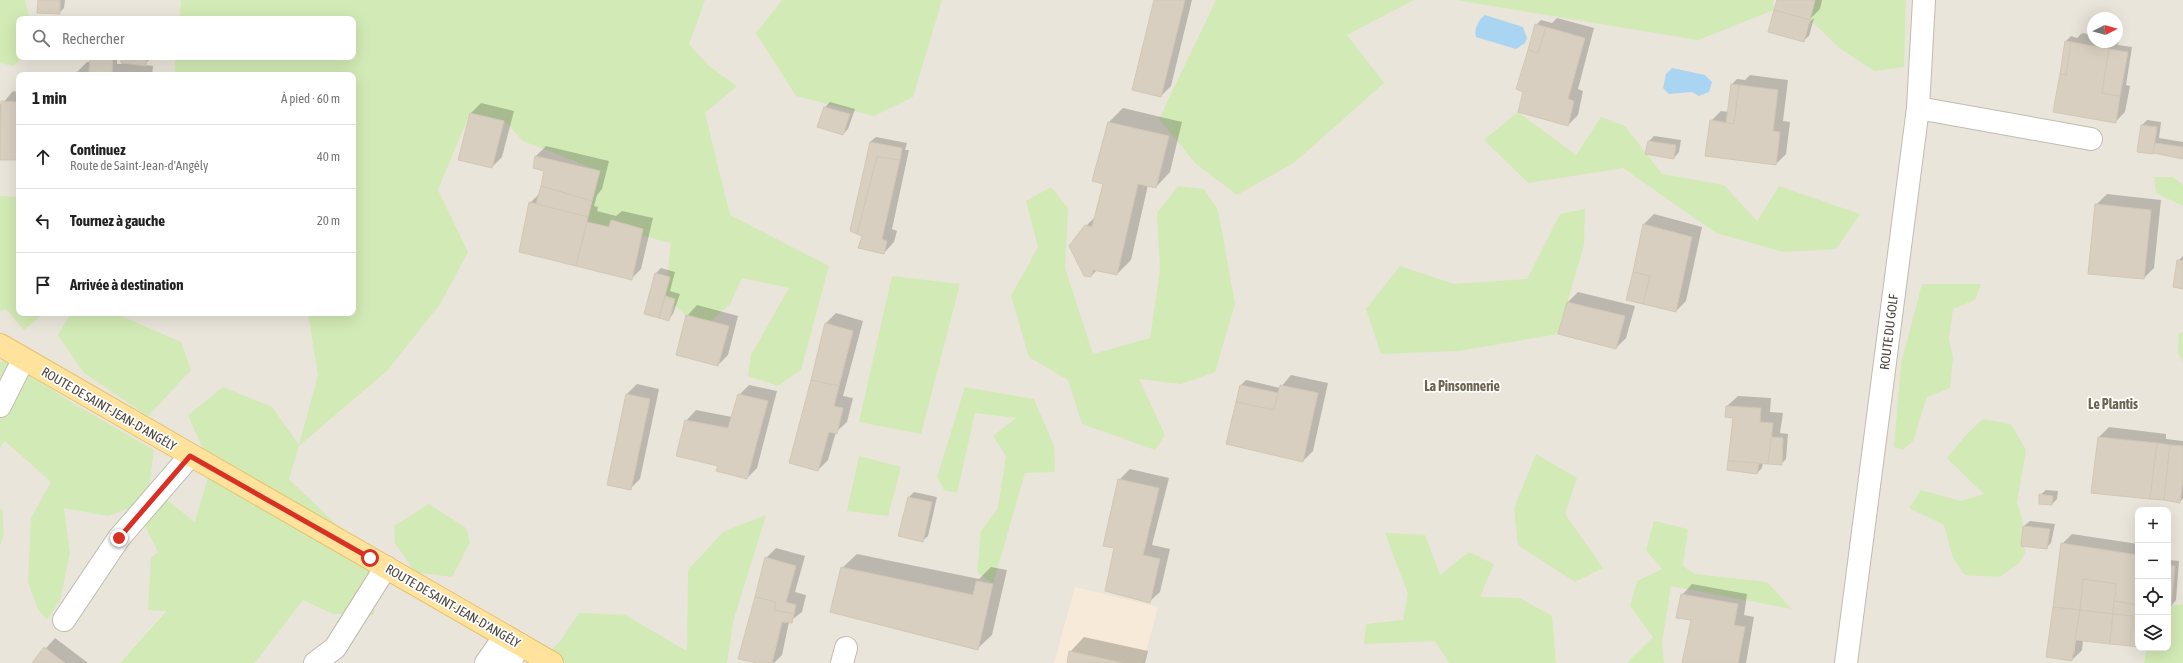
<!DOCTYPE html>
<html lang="fr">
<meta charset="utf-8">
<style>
:root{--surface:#fff;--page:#f6f6f6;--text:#222;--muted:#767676;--line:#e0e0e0}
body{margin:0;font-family:"Asap Condensed",sans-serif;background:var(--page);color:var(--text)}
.controls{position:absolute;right:12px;bottom:12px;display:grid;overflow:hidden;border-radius:8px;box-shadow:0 4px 16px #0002}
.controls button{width:36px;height:36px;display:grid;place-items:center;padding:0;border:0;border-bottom:1px solid var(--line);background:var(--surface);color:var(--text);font:20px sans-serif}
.compass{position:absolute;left:2087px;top:12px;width:36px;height:36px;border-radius:50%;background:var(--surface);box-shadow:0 4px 16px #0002;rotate:85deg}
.stop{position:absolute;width:12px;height:12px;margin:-9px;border:3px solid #d93025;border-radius:50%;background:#fff}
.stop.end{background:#d93025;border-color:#fff;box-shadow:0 1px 4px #0008}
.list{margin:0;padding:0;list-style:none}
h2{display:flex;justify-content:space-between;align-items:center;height:52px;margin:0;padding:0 16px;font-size:17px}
h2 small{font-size:13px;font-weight:400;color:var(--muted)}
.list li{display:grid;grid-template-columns:26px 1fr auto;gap:12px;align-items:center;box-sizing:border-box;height:64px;padding:0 16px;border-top:1px solid var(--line)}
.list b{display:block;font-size:15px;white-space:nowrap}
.list p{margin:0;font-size:13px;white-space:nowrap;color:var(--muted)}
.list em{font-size:13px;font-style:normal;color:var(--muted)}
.icon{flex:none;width:22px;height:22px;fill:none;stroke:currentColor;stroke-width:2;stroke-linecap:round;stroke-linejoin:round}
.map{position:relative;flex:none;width:2183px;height:663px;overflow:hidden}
.search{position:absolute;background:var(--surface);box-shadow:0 4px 16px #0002;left:16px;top:16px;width:340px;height:44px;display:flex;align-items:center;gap:10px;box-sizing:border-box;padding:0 14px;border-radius:8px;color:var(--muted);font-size:15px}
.panel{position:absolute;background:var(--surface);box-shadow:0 4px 16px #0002;left:16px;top:72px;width:340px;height:244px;border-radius:8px}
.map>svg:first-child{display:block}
.residential{fill:#eae5da;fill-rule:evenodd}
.commercial{fill:#f7ead8}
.green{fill:#d2eab5}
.water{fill:#a9d4f2}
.shadow{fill:#0003;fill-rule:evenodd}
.building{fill:#d8cfc1;stroke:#d3c7b4}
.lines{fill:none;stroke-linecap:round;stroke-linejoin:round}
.minor-casing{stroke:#c2bbae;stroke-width:24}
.major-casing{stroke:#e6c16a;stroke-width:24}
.minor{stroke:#fff;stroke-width:22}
.major{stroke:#ffe39c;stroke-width:22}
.route{stroke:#d93025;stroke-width:5}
.labels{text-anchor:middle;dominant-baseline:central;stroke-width:3.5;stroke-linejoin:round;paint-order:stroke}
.street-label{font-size:13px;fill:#4b4439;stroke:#fff}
.neighbourhood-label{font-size:14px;font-weight:bold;fill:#6e6250;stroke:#fff}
</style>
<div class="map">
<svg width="2183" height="663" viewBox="0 0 2183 663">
<rect width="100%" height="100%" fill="#f6f3ec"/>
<!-- residential -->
<path class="residential" d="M0,0H181L179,19H19V57H175L174,72L352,74L624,108L656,0H2183V604L2168,606V510H2138V648H2146L2144,663H255L345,544L255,509L120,663H0ZM2093,18H2117V42H2093ZM19,75H353V313H19Z"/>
<!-- commercial -->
<path class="commercial" d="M1075,587L1158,607L1143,663H1054Z"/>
<!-- green -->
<g class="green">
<path d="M0,0H25L29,19H19V57H24L13,66L0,63Z"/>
<path d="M181,0H705L689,44L709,66L737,86L705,113L730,215L829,266L801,370L778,386L748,376L751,355L789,288L742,278L730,304L701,330L665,296L671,243L587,222L600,171L523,141L504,121L470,113L438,190L468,252L440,304L388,370L299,446L289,479L371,558L374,615L333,614L303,600L255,663H120L166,611L148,610L151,558L158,552L135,506L108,516L64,508L70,552L60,600L47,620L38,609L28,582L31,518L51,482L5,441L0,448V362L7,361L76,405L154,450L149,486L195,522L211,467L188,415L223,387L272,407L299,445L318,375L308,313H353V75H174L175,57H353V19H179Z"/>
<path d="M782,0H942L913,97L874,116L796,96L756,33Z"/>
<path d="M1216,0H1414L1347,35L1384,83L1295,162L1237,195L1196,164L1159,119Z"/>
<path d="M1456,0H1773L1774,10L1698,40Z"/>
<path d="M1813,0H1906L1904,67L1874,71L1842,50L1810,20Z"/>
<path d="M1518,112L1576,155L1601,117L1625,126L1662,174L1724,185L1757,221L1779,186L1860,214L1836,249L1784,252L1716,233L1623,168L1528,183L1484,140Z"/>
<path d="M2154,177H2173L2183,185V206L2156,193Z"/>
<path d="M1178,186L1204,189L1218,210L1235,304L1215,372L1181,384L1139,379L1165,435L1155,450L1082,424L1068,380L1029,357L1011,296L1038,247L1026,201L1051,187L1068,208L1065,268L1093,354L1150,338L1160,270L1157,213Z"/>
<path d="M0,196L19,197V313H44L24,330L6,309L0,311Z"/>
<path d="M1585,209L1584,245L1558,334L1459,351L1381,354L1366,309L1400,266L1454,284L1527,279L1560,214Z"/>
<path d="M892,276L960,284L921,434L859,422Z"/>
<path d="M1922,284H1981L1975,300L1953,309L1949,339L1953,357L1950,388L1927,397L1913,441L1903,450L1894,447L1901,364Z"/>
<path d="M71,313L119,315L181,342L191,370L148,416L84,373L58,335Z"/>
<path d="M2183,332V362L2178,353L2179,333Z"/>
<path d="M965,387L1034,399L1054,446L1055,472L1025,473L993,584L977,572L981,531L998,508L1006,456L993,436L1016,418L975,413L957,493L944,490L937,477Z"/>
<path d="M1983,419L2011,424L2026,450L2017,502L2022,518L2025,553L2019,563L2000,577L1965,575L1953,558L1944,525L1909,508L1921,490L1961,501L1984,494L1947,458L1966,435Z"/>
<path d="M1536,454L1577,478L1565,514L1603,568L1575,582L1518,545L1514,508Z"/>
<path d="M859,456L901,467L888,516L847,511Z"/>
<path d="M429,504L466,528L470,542L452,577L415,572L395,543L394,526Z"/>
<path d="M0,509H2L4,534L0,545Z"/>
<path d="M766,515L733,622L727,663H539L561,640L579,613L625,615L687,651L688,570L723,532Z"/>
<path d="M1654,521L1688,529L1683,566L1695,574L1767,582L1792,609L1671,586L1662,643L1664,663H1627L1653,637L1630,606L1637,581L1662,569L1646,550Z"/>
<path d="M1385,533L1425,535L1440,575L1469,552L1494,564L1480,597L1520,598L1552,616L1556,663H1449L1435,641L1364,644L1366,624L1403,620L1408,594Z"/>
<path d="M2183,604V663H2144L2146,648H2168V606Z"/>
</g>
<!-- water -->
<g class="water">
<path d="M1485,15L1523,27L1527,38L1525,43L1516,49L1476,37C1474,29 1478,20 1485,15Z"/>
<path d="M1672,68L1705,75L1712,82L1709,92L1699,96L1692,92L1669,94L1663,88L1666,74Z"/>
</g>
<!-- shadow -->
<g class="shadow">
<path d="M39,0H65L64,8L59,13Z"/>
<path d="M1155,0H1192L1171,86L1161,96Z"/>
<path d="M1778,0H1822L1820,9L1806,23L1807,24L1814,18L1809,36L1803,41Z"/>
<path d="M1557,18L1594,28L1578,89L1583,91L1578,115L1568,125L1536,25L1541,20L1552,23Z"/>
<path d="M2082,33L2093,35V42H2117V39H2119L2118,45L2132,47L2126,85L2130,86L2125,112L2115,122L2066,41L2071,36L2077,38Z"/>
<path d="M91,57H117V64H122V57H151L145,65L153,66L152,75H77V72L87,62H91Z"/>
<path d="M1750,75L1788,80L1783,121L1790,122L1786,154L1776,164L1711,121L1721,111L1729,112L1732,84L1737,79L1745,80Z"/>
<path d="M13,91L19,92V159H0V104H2Z"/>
<path d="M830,102L855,109L848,129L843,134L825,107Z"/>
<path d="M481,103L514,111L502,157L492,167L471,113Z"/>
<path d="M1123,108L1182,122L1170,172L1156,187L1148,185L1131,260L1117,274L1097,270L1091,276L1086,226L1097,215L1105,184L1109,122Z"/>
<path d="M2147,120L2161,122L2159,138L2183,142V158L2154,152L2142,125Z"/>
<path d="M1654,136L1681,140L1679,152L1674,158L1649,141Z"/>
<path d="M876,137L907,143L905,150H909L892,229L897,231L894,242L884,253L863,235L870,142Z"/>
<path d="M546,146L609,161L602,189L597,195L594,206L598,207L597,211L616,216L622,211L653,218L641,269L631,279L520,251L530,203L540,193L545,170L534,167L536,156Z"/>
<path d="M2107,194L2161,200L2154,268L2144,278L2096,205Z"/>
<path d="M1654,214L1702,227L1686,301L1676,311L1644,224Z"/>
<path d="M2183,256V288L2178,261Z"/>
<path d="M661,268L675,272L670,291L680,294L673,314L668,320L645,314L656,273Z"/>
<path d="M1578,292L1635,306L1626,338L1616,348L1568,302Z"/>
<path d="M697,305L738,316L728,355L718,365L687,316Z"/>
<path d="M836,313L863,321L843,396L853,398L847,422L836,432L828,460L818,470L826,323Z"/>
<path d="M1291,375L1328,383L1313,451L1303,461L1241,385L1246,380L1280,388Z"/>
<path d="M637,384L659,389L640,479L630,489L608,484L627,394Z"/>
<path d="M749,385L777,391L757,468L747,478L686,421L696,410L732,417L739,395Z"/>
<path d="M1738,396L1771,398L1770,412L1783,413L1780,433L1788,434L1786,459L1781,464L1763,462L1762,468L1757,473L1734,417L1726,416L1727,406Z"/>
<path d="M2109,427L2166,434V439L2183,441V498L2180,502L2150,498L2099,437Z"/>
<path d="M1130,469L1169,478L1152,545L1170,549L1160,592L1149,602L1115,547L1119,480Z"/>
<path d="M2046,490L2058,491L2057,499L2052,504L2040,495Z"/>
<path d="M914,492L937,497L928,536L922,541L900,536L909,497Z"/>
<path d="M2030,521L2055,524L2051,543L2046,548L2022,545L2024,526Z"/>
<path d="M2072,534L2138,544V646L2083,640L2082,650L2072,660L2062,544ZM2074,639H2076L2074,654L2072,653Z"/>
<path d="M776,548L805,556L795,592L806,595L802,612L789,622L782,655L774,663H761L766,558Z"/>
<path d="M857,554L979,579L991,567L1007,570L992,635L977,649L842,568Z"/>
<path d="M2168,560L2179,561L2176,600L2171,606H2168Z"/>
<path d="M1692,584L1747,594L1744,615L1754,617L1746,663H1683L1692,619L1682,595Z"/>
<path d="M1084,637L1148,651L1145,663H1068L1070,652Z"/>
<path d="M55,638L88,663H33Z"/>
</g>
<!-- building -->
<g class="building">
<path d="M38,0H60V14L37,13Z"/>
<path d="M1154,0H1185L1161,97L1132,90Z"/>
<path d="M1777,0H1815L1810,20L1774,10Z"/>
<path d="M1774,10L1810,20L1804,42L1768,32Z"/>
<path d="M1535,24L1546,27L1538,53L1528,50Z"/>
<path d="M1546,27L1585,38L1568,99L1574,101L1568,126L1518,112L1523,92L1516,89L1528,50L1538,53Z"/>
<path d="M2065,41L2071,42L2066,75L2060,74Z"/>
<path d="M2071,42L2109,49L2102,93L2120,96L2116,123L2053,112L2060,74L2066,75Z"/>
<path d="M2109,49L2128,52L2120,96L2102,93Z"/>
<path d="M90,57H113L112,74L89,73Z"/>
<path d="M121,57H147L146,66L121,63Z"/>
<path d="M76,72L89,73L131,75H76Z"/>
<path d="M1731,84L1739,85L1734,124L1726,123Z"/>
<path d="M1739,85L1778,90L1773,131L1780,132L1776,165L1705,156L1710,120L1734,124Z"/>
<path d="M1,101L19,102V160H0Z"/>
<path d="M824,107L850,114L843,135L817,127Z"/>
<path d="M470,113L504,121L492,168L458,160Z"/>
<path d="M1108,122L1169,136L1156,188L1138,184L1117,275L1093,270L1091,277L1084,276L1069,246L1085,225L1092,227L1103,184L1092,181Z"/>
<path d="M2141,125L2157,127L2153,154L2137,152Z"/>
<path d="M1648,141L1676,145L1674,159L1645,154Z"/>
<path d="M870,142L902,148L900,160L877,157L857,234L850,231Z"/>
<path d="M2155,143L2183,147V159L2153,153Z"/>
<path d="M535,156L600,171L592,201L541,186L544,171L533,168Z"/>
<path d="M877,157L900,160L882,239L887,241L884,254L858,248L862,236L857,234Z"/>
<path d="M541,186L592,201L588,217L536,204Z"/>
<path d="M529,202L588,217L576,266L519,252Z"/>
<path d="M2095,204L2151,210L2144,279L2088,274Z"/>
<path d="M611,220L643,229L632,280L576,266L587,222L609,227Z"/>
<path d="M1643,224L1692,237L1676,312L1643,304L1650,276L1633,272Z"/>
<path d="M2177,260L2183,261V289L2173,287Z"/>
<path d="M1633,272L1650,276L1643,304L1626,300Z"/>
<path d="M655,273L670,277L659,318L644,314Z"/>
<path d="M665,296L675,299L669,321L659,318Z"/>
<path d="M1567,302L1625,316L1616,349L1558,334Z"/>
<path d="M686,315L729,326L718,366L676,355Z"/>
<path d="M825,323L853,331L839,386L811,380Z"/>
<path d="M811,380L839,386L834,406L843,408L837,434L829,432L818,471L789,463Z"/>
<path d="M1240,385L1278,393L1274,410L1236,402Z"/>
<path d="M1280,385L1318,393L1303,462L1226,444L1236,402L1274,410Z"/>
<path d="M626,394L650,399L631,490L607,485Z"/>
<path d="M738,394L768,401L747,479L716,471L718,466L676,456L685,420L728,428Z"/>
<path d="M1726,406L1761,408L1760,422L1773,423L1768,464L1728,461L1733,418L1725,417Z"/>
<path d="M1771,437L1783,438L1782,465L1768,464Z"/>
<path d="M2098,437L2157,443L2150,499L2091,493Z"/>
<path d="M2157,443L2170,445L2164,500L2150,499Z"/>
<path d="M2170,445L2183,446V479L2180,503L2164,500Z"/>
<path d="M1728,461L1759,463L1757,474L1727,470Z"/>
<path d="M1118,479L1159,488L1143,555L1160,559L1150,603L1105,591L1114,548L1103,546Z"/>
<path d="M2039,494L2053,496L2052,505L2039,504Z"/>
<path d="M908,497L932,502L923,542L898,536Z"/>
<path d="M2023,526L2050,529L2047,549L2021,546Z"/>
<path d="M2061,543L2138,555V605L2114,601L2116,584L2083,579L2080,610L2053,607Z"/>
<path d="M765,557L796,566L786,602L796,605L794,614L774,610L776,602L755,597Z"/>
<path d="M2168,565L2175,566L2171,607H2168Z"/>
<path d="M841,567L973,595L976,581L993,584L978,650L830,612Z"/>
<path d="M2083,579L2116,584L2113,614L2080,610Z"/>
<path d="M1681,594L1738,604L1734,625L1745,627L1738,663H1682L1691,620L1676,618Z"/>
<path d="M755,597L776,602L774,610L794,614L792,623L782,622L772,663H757L738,659Z"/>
<path d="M2114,601L2138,605V647L2130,646L2133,616L2113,614Z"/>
<path d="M2053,607L2080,610L2072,661L2046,657Z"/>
<path d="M2080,610L2113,614L2110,644L2075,640Z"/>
<path d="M2113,614L2133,616L2130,646L2110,644Z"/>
<path d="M44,647L65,663H32Z"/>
<path d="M1069,651L1123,663H1067Z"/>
</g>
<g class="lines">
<defs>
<g id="minor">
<path d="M1918,108L2091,139"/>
<path d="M0,406L23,360"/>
<path d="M64,620L119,538L190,456"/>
<path d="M315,663L335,648L386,567"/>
<path d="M486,663L505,636"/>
<path d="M510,663L519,644"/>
<path d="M842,663L846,648"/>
<path d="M1846,663L1918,108L1924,0"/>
</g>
<path id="major" d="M0,345L552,663"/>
</defs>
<!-- minor casing -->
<use href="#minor" class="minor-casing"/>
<!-- major casing -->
<use href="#major" class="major-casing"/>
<!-- minor -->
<use href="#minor" class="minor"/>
<!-- major -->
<use href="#major" class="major"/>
</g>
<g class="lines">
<!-- route -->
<path class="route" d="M119,538L190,456L370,558"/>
</g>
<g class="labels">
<!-- street labels -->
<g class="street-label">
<text transform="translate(1889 332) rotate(-83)">ROUTE DU GOLF</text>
<text transform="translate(109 409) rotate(30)">ROUTE DE SAINT-JEAN-D'ANGÉLY</text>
<text transform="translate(453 606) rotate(30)">ROUTE DE SAINT-JEAN-D'ANGÉLY</text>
</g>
<!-- neighbourhood labels -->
<g class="neighbourhood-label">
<text x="1462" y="386">La Pinsonnerie</text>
<text x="2113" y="404">Le Plantis</text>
</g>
</g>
</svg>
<div class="controls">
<button>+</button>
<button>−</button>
<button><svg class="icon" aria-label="locate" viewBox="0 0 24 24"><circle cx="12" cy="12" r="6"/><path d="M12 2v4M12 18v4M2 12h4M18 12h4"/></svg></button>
<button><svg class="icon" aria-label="layers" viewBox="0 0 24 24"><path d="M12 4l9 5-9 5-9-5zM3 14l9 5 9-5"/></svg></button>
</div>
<svg class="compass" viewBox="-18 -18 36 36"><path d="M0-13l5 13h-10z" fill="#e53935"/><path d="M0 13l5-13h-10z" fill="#767676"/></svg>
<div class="stop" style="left:370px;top:558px"></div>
<div class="stop end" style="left:119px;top:538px"></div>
<div class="search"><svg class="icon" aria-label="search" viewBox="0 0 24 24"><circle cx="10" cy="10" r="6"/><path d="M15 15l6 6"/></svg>Rechercher</div>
<section class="panel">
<h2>1 min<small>À pied · 60 m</small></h2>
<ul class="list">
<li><svg class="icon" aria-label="ahead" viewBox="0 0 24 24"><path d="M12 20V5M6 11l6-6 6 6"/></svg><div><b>Continuez</b><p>Route de Saint-Jean-d'Angély</p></div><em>40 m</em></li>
<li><svg class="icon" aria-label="left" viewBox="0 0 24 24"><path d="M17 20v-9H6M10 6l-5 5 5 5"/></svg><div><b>Tournez à gauche</b></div><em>20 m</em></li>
<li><svg class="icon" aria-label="arrive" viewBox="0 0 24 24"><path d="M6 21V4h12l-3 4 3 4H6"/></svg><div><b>Arrivée à destination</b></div></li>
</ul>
</section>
</div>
